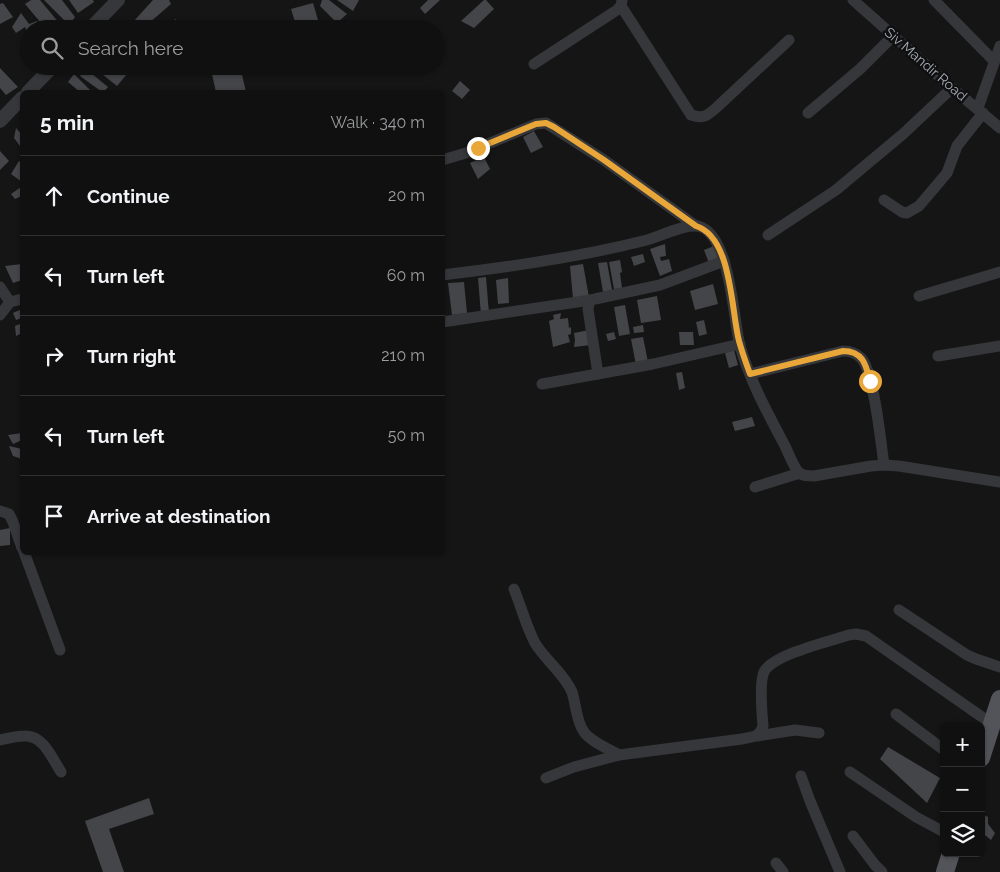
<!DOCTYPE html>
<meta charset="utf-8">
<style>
:root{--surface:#101010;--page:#191919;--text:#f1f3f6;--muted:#9c9d9f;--line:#303030}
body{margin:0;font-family:Raleway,sans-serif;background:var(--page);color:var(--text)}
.controls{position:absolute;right:15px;bottom:15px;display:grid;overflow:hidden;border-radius:8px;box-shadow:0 1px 4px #0004}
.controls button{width:45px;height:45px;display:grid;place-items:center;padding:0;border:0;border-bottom:1px solid var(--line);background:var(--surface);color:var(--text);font:25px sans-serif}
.stop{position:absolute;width:15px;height:15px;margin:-11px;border:4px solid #e9a73a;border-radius:50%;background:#fff}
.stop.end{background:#e9a73a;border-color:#fff;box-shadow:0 1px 5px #0008}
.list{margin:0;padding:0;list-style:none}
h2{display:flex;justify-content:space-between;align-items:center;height:65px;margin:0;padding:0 20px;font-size:21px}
h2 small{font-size:16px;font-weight:400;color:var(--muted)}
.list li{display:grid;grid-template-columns:32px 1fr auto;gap:15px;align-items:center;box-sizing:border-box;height:80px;padding:0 20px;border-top:1px solid var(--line)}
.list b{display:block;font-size:19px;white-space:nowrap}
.list em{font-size:16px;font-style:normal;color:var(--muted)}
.icon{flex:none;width:28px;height:28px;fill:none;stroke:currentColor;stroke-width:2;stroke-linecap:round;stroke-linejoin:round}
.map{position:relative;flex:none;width:1000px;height:872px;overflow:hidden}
.search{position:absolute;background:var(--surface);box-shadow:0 1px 4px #0004;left:20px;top:20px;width:425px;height:55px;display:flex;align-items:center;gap:12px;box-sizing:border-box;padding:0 18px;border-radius:28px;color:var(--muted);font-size:19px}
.panel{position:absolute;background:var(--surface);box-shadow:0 1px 4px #0004;left:20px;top:90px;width:425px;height:465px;border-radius:8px}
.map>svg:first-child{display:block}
.building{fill:#444549}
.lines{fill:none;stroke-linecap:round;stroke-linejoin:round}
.minor{stroke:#36373b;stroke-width:11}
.tertiary{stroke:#36373b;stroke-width:14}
.primary{stroke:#52545a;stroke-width:18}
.route{stroke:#e9a73a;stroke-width:6}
.labels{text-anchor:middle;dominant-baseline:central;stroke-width:5;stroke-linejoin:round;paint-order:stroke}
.street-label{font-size:14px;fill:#a7acb6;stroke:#101011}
</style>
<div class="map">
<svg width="1000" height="872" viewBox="0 0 1000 872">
<rect width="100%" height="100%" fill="#151516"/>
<!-- building -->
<g class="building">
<path d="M31,0H40L64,29H46L25,4Z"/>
<path d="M44,0H62L75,17L69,25Z"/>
<path d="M69,0H93L94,2L78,13Z"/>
<path d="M153,0H169L171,4L142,29H140L133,22Z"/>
<path d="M322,0H329L347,14L337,23L320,6Z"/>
<path d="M337,0H359L353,11Z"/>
<path d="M428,0H440L425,14L420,8Z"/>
<path d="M484,0H486L494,9L474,28L461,21Z"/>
<path d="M3,3L13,17L0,24V4Z"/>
<path d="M313,3L318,20L296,25L291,9Z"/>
<path d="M21,13L29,24L37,21L40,29H29V37L25,27L16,33L12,27Z"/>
<path d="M176,19L181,29H157Z"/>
<path d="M92,66H117L127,74L117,86Z"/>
<path d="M205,66H240L246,92H216L211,70L205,68Z"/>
<path d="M0,68L18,87L6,95L0,88Z"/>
<path d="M86,69L108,87L104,92H102L80,76Z"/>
<path d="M74,74L92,92H80L68,82Z"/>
<path d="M460,81L470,90L462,99L452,91Z"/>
<path d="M16,128L22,135V144L20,146L14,138Z"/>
<path d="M534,131L543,147L531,153L523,137Z"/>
<path d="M0,151L9,161L0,170Z"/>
<path d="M484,157L490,169L478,179L470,163Z"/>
<path d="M19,161L22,164V182L11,174Z"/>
<path d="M21,187L22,188V196L15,199L11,194Z"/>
<path d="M665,244L666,256L660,257L661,261L669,259L672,271L660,276L650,249Z"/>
<path d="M714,246L719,259L709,263L704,250Z"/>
<path d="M643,254L645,262L634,266L631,257Z"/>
<path d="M620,260L622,272L620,273L622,288L614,289L609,262Z"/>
<path d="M607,262L612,290L603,292L598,263Z"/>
<path d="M22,264V280L13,283L5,266Z"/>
<path d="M583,264L589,297L573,299L570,266Z"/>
<path d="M486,277L489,314L481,315L478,278Z"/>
<path d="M508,278L509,303L498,304L496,280Z"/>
<path d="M464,282L467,313L452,315L448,283Z"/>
<path d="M713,284L718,304L695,310L690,291Z"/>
<path d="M657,296L661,320L641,323L637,300Z"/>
<path d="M625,305L630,334L619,336L614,307Z"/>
<path d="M22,309V318L16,320L13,313Z"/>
<path d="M561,313L560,319L568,318L569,328L571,327V334L568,335L570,342L553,347L549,321L554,319L553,315Z"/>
<path d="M704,320L707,334L699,336L696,322Z"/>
<path d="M22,323V333L16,336L15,326Z"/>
<path d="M643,325L644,332L634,333L633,327Z"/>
<path d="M589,330L591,345L574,347L575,340L574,333Z"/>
<path d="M614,332L616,339L608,341L606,334Z"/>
<path d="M679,332H693L694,345H680Z"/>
<path d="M643,337L648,362L636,365L631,339Z"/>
<path d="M734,350L738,365L729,368L725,353Z"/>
<path d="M682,372L685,388L679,390L676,373Z"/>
<path d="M752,417L755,426L735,431L732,422Z"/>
<path d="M22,433V440L13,444L8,435Z"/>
<path d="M9,446L22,449V459L13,456Z"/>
<path d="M10,528V545L0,546V530Z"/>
<path d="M888,747L940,778L927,803L880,759Z"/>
<path d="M149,798L154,814L109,829L124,872H103L85,821Z"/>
<path d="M982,814L988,817V824L995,833L991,840L981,832Z"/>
</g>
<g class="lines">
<!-- minor -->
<g class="minor">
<path d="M853,0L952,88L1000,128"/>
<path d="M934,0L994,61"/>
<path d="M621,6L691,115C703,119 707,116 716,108L789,40"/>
<path d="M534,64L617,10L621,6L622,0"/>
<path d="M978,108L1000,46"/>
<path d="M808,113L860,69L893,36"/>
<path d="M442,160L466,153L536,124L546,123L604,160L696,226"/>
<path d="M884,200L902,212L907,213L919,206L947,173L957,146L983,113"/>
<path d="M768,235L836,190L903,134L952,88"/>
<path d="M442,275C511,267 580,257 647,240C660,236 686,224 698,226C731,234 733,320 740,346C750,381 768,414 785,446C789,454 793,466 799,473C803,476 808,476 814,476L871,466L884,465L899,466L1000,482"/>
<path d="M0,287L10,302"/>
<path d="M919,296L1000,272"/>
<path d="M0,315L10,302L22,299"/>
<path d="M442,322L591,300"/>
<path d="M938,356L1000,346"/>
<path d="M598,374L588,309L589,304L591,300L595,299L660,285L724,261"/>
<path d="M750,374L843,351C850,351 856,353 861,358C874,371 881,444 884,465"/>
<path d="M542,384L653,364L740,344"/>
<path d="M755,487L800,473"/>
<path d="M0,511L9,514L13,522L22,548"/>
<path d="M24,552L60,650"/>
<path d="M514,589C521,606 526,626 535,643C545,660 564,673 572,692C576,704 576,721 584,732C590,741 609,749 619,755"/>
<path d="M899,610L967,655L976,659L1000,667"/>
<path d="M896,714L944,750"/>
<path d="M757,736L795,730L819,733"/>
<path d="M0,740C8,738 16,736 25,736C43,735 52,758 61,772"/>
<path d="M850,772L916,817L944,832"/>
<path d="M801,776L810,801L840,872"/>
<path d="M546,778L574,767L619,755L742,739C753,736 759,738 763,726C762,714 759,682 764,672C772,655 830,641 849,635L856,634L866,636L992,724"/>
<path d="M853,836L875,865L882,872"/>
<path d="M776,863L783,872"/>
</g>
<!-- tertiary -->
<g class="tertiary">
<path d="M90,29L118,0"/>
<path d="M28,92L53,66"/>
<path d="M0,121L22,98"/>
</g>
<!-- primary -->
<g class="primary">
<path d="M981,758L1000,699"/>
<path d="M945,872L951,853"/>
</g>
</g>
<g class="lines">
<!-- route -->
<path class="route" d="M478,148L536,124L546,123L554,127L604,160L696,226C732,237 731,310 739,341C742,352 746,363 750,374L843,351C863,351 866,365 870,381"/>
</g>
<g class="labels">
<!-- street labels -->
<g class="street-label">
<text transform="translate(926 64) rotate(41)">Siv Mandir Road</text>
</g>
</g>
</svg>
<div class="controls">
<button>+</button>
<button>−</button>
<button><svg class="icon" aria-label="layers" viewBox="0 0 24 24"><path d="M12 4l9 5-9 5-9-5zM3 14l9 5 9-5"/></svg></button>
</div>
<div class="stop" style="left:870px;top:381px"></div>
<div class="stop end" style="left:478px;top:148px"></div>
<div class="search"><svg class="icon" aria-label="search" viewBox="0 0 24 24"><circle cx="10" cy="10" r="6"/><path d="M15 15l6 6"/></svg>Search here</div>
<section class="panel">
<h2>5 min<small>Walk · 340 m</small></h2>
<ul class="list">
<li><svg class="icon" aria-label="ahead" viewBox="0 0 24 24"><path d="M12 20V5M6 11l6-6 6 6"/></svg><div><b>Continue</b></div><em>20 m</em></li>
<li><svg class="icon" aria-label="left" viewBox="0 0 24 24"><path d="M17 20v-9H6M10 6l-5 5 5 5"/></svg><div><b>Turn left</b></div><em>60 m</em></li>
<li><svg class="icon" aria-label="right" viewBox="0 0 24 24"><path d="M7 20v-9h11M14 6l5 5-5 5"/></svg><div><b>Turn right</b></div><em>210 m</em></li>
<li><svg class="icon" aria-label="left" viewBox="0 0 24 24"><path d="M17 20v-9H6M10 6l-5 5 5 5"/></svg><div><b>Turn left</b></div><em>50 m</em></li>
<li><svg class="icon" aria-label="arrive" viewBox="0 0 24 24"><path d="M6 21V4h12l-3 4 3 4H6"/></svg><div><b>Arrive at destination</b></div></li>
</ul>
</section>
</div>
